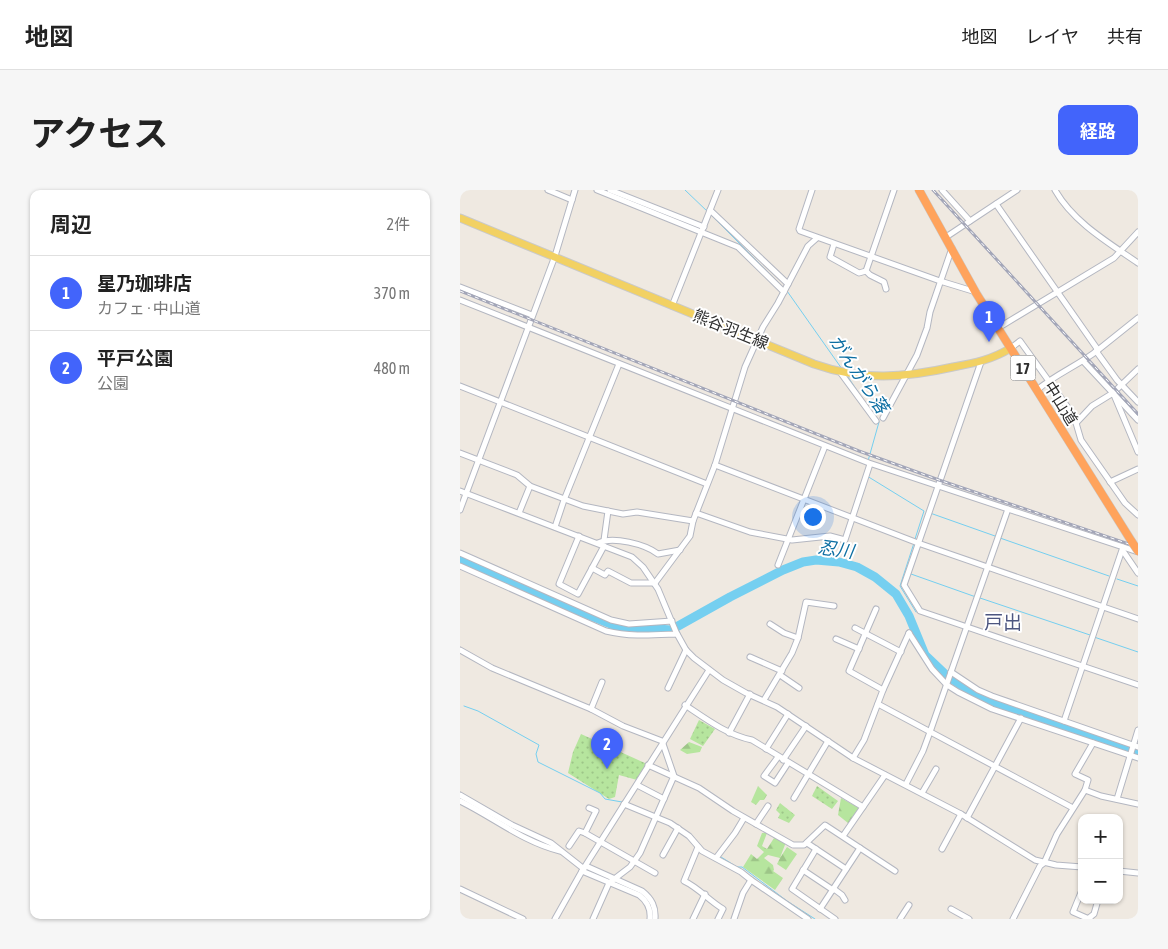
<!DOCTYPE html>
<html lang="ja">
<meta charset="utf-8">
<style>
:root{--surface:#fff;--page:#f6f6f6;--text:#222;--muted:#767676;--line:#e0e0e0;--accent:#4264fb}
body{margin:0;font-family:"Asap Condensed","Noto Sans JP",sans-serif;background:var(--page);color:var(--text)}
.controls{position:absolute;right:15px;bottom:15px;display:grid;overflow:hidden;border-radius:10px;box-shadow:0 1px 4px #0004}
.controls button{width:45px;height:45px;display:grid;place-items:center;padding:0;border:0;border-bottom:1px solid var(--line);background:var(--surface);color:var(--text);font:25px sans-serif}
.you{position:absolute;left:352px;top:326px;width:18px;height:18px;margin:-12px;border:4px solid #fff;border-radius:50%;background:#1a73e8;box-shadow:0 0 0 8px #1a73e833}
.badge{display:grid;place-items:center;width:32px;height:32px;border-radius:50%;background:var(--accent);color:#fff;font-size:16px;font-weight:700}
.pin{position:absolute;translate:-50% -41px;filter:drop-shadow(0 1px 2px #0008)}
.pin::after{content:'';position:absolute;top:26px;width:18px;height:15px;background:inherit;clip-path:polygon(0 0,100% 0,50% 100%)}
.list{margin:0;padding:0;list-style:none}
h2{display:flex;justify-content:space-between;align-items:center;height:65px;margin:0;padding:0 20px;font-size:21px}
h2 small{font-size:16px;font-weight:400;color:var(--muted)}
.list li{display:grid;grid-template-columns:32px 1fr auto;gap:15px;align-items:center;box-sizing:border-box;height:75px;padding:0 20px;border-top:1px solid var(--line)}
.list b{display:block;font-size:19px;white-space:nowrap}
.list p{margin:0;font-size:16px;white-space:nowrap;color:var(--muted)}
.list em{font-size:16px;font-style:normal;color:var(--muted)}
.map{position:relative;flex:none;width:678px;height:729px;overflow:hidden;border-radius:10px}
header{display:flex;align-items:center;gap:30px;box-sizing:border-box;height:70px;padding:0 25px;background:var(--surface);border-bottom:1px solid var(--line)}
header strong{font-size:24px}
nav{display:flex;gap:28px;margin-inline-start:auto;font-size:18px}
.intro{display:flex;align-items:center;justify-content:space-between;box-sizing:border-box;height:120px;padding:0 30px}
h1{margin:0;font-size:35px}
.button{padding:12px 22px;border-radius:10px;background:var(--accent);color:#fff;font-size:18px;font-weight:700}
main{display:flex;gap:30px;padding:0 30px}
aside{flex:1;background:var(--surface);border-radius:10px;box-shadow:0 1px 4px #0004}
.map>svg:first-child{display:block}
.green{fill:url(#green-dots)}
.forest{fill:url(#forest-firs)}
.lines{fill:none;stroke-linecap:round;stroke-linejoin:round}
.stream{stroke:#75cff0;stroke-width:1}
.river{stroke:#75cff0;stroke-width:9}
.minor-casing{stroke:#b4b7c1;stroke-width:7}
.major-casing{stroke:#c9c9c9;stroke-width:9}
.highway-casing{stroke:#c9c9c9;stroke-width:9}
.minor{stroke:#fff;stroke-width:5}
.major{stroke:#f2d163;stroke-width:7}
.highway{stroke:#ffa35c;stroke-width:8}
.rail-casing{stroke:#a3a6b8;stroke-width:3}
.rail{stroke:#fff;stroke-width:1;stroke-dasharray:4;stroke-linecap:butt}
.highway-bridge-casing{stroke:#c9c9c9;stroke-width:9;stroke-linecap:butt}
.highway-bridge{stroke:#ffa35c;stroke-width:8}
.labels{text-anchor:middle;dominant-baseline:central;stroke-width:4;stroke-linejoin:round;paint-order:stroke}
.shield{fill:#fff;stroke:#6d6d6d;stroke-width:1}
.shield-label{font-size:15px;font-weight:bold;fill:#2e2e2e}
.street-label{font-size:16px;fill:#2e2e2e;stroke:#fff}
.water-label{font-size:18px;font-style:italic;fill:#0d6fa3;stroke:#fff}
.quarter-label{font-size:19px;fill:#4d5680;stroke:#fff}
</style>
<header>
<strong>地図</strong>
<nav><a>地図</a><a>レイヤ</a><a>共有</a></nav>
</header>
<div class="intro"><h1>アクセス</h1><a class="button">経路</a></div>
<main>
<aside>
<h2>周辺<small>2件</small></h2>
<ul class="list">
<li><span class="badge">1</span><div><b>星乃珈琲店</b><p>カフェ · 中山道</p></div><em>370 m</em></li>
<li><span class="badge">2</span><div><b>平戸公園</b><p>公園</p></div><em>480 m</em></li>
</ul>
</aside>
<div class="map">
<svg width="678" height="729" viewBox="0 0 678 729">
<defs>
<pattern id="green-dots" width="8" height="8" patternUnits="userSpaceOnUse" patternTransform="scale(1.25)"><rect width="8" height="8" fill="#b6e59e"/><path d="M2 2h.1M6 6h.1" fill="none" stroke="#9dc588" stroke-width="1.8" stroke-linecap="round"/></pattern>
<pattern id="forest-firs" width="22" height="20" patternUnits="userSpaceOnUse" patternTransform="scale(1.25)"><rect width="22" height="20" fill="#b6e59e"/><path d="M5 1l3.5 6h-7zM16 11l3.5 6h-7z" fill="#9dc588"/></pattern>
</defs>
<rect width="100%" height="100%" fill="#efe9e1"/>
<!-- green -->
<g class="green">
<path d="M239,530L255,539L243,556L230,549Z"/>
<path d="M121,544L187,574L177,590L159,585L155,607L149,609L108,583L113,562Z"/>
<path d="M357,596L378,611L372,619L352,606Z"/>
<path d="M320,613L335,625L329,633L318,628L320,624L316,620Z"/>
</g>
<!-- forest -->
<g class="forest">
<path d="M229,552L242,557L240,562L227,564L220,560Z"/>
<path d="M298,596L307,605L304,610H300L296,615L291,612Z"/>
<path d="M381,608L399,618L388,633L378,625Z"/>
<path d="M302,643H307L302,656L307,659L314,648L326,652L320,668L327,657L337,664L326,680L317,674L320,668L308,665L304,668L313,675L314,680L313,681L323,688L315,700L283,677L291,664L297,669L304,662L297,656Z"/>
</g>
<g class="lines">
<!-- stream -->
<g class="stream">
<path d="M225,0L248,22"/>
<path d="M251,25L324,98"/>
<path d="M327,101L382,179"/>
<path d="M388,187L402,208"/>
<path d="M408,271L419,232L418,230"/>
<path d="M407,286L464,321L455,349"/>
<path d="M470,323L535,346"/>
<path d="M540,348L649,386"/>
<path d="M454,353L440,396L456,422"/>
<path d="M451,384L516,407"/>
<path d="M657,389L678,396"/>
<path d="M520,408L630,445"/>
<path d="M634,447L678,462"/>
<path d="M4,516L18,521L79,555L76,564L78,572L140,603L145,609L162,612"/>
<path d="M60,642L84,653"/>
<path d="M261,667L277,677H282L327,711L355,729"/>
<path d="M131,682L146,688"/>
</g>
<!-- river -->
<path class="river" d="M0,369L60,397L156,436L211,440L270,407L323,380L343,372L356,370L379,372L397,377L415,387L436,404L449,426L465,465L486,485L504,497L522,508L551,519L678,561"/>
<defs>
<g id="minor">
<path d="M88,0L112,10"/>
<path d="M137,0L278,57L324,102"/>
<path d="M150,0L244,37"/>
<path d="M352,0L339,39L340,41L480,91L516,102"/>
<path d="M482,0L510,31"/>
<path d="M595,0C613,32 649,53 678,73"/>
<path d="M536,14L638,160C619,175 596,184 577,200"/>
<path d="M250,20L328,94"/>
<path d="M486,47L557,0"/>
<path d="M374,54L370,67L399,83L406,81"/>
<path d="M0,97L72,125"/>
<path d="M426,99L424,92L410,85L406,81L434,0"/>
<path d="M0,110L409,273L678,362"/>
<path d="M212,116L258,0"/>
<path d="M538,138L654,68L678,42"/>
<path d="M551,158L560,151L609,219L616,233L621,250L665,313L678,325"/>
<path d="M638,160L678,128"/>
<path d="M636,161L657,190L678,212"/>
<path d="M623,171L678,230"/>
<path d="M521,172L444,395L460,421L678,495"/>
<path d="M380,182L416,231"/>
<path d="M0,196L247,294"/>
<path d="M654,205L678,262"/>
<path d="M423,228L457,165L467,138L470,122L492,58"/>
<path d="M616,233L632,216L653,203L678,179"/>
<path d="M0,263L57,285L70,296L123,316L163,324L177,322L233,331"/>
<path d="M255,275L458,353L678,429"/>
<path d="M650,292L678,279"/>
<path d="M0,301L172,367L183,377L198,399L216,442L226,460L234,468L263,490L286,503L317,517L393,568L501,624L575,670L596,675L622,677"/>
<path d="M0,320L95,66L115,0"/>
<path d="M59,323L70,296"/>
<path d="M236,323L290,342L332,350L370,346L385,350L410,274"/>
<path d="M95,337L104,310L159,174"/>
<path d="M119,346L99,394L118,404L144,356"/>
<path d="M144,350L148,321"/>
<path d="M138,353C153,346 185,354 198,364L220,360"/>
<path d="M663,361L678,383"/>
<path d="M0,363L151,430L169,434L212,431"/>
<path d="M318,375L365,256"/>
<path d="M0,376L146,441C170,447 193,445 217,444"/>
<path d="M132,378L145,385L148,381L171,393H195"/>
<path d="M195,393L230,346L233,331L255,275L285,177L303,137L318,113L348,56L357,48"/>
<path d="M310,434L324,443L338,448"/>
<path d="M395,438L441,462"/>
<path d="M449,443L472,479L487,495L498,502L532,519L678,568"/>
<path d="M376,449L399,459"/>
<path d="M0,460L32,478L131,519L163,536L202,551L214,586L180,663L170,677L149,693L133,729"/>
<path d="M290,467L322,481"/>
<path d="M491,482L518,500L532,506L678,557"/>
<path d="M320,485L339,498"/>
<path d="M208,498L226,460"/>
<path d="M423,500L449,443"/>
<path d="M304,510L332,463L338,448L346,412L374,416"/>
<path d="M418,514L613,618"/>
<path d="M225,515C246,529 267,545 292,550L403,617"/>
<path d="M131,519L142,492"/>
<path d="M604,531L663,357"/>
<path d="M269,543L290,504"/>
<path d="M306,559L328,524"/>
<path d="M318,567L304,586L315,593L328,573"/>
<path d="M393,568L404,550L423,500L389,481L416,419"/>
<path d="M323,570L346,536"/>
<path d="M188,575L239,598L273,621L333,655H344L365,635L435,681"/>
<path d="M446,594L463,561L470,542L548,319"/>
<path d="M177,595L204,609"/>
<path d="M625,600L628,590L615,584L633,553"/>
<path d="M462,603L476,579"/>
<path d="M0,605L52,635L91,653L124,679"/>
<path d="M334,608L368,551"/>
<path d="M657,609L678,540"/>
<path d="M0,611C33,627 63,652 100,661"/>
<path d="M164,614L210,633L229,646L242,661L281,682L291,690L348,729"/>
<path d="M129,618L136,621L125,643L195,683"/>
<path d="M507,628L561,528"/>
<path d="M296,634L308,616"/>
<path d="M383,646L425,585"/>
<path d="M347,653L386,679"/>
<path d="M109,656L119,641L125,643"/>
<path d="M238,657L224,691C239,698 248,710 263,719L258,729"/>
<path d="M356,659L332,699L375,729"/>
<path d="M482,659L501,624"/>
<path d="M203,665L218,638"/>
<path d="M256,668L275,643L284,628"/>
<path d="M126,676L182,701C192,709 196,717 195,729"/>
<path d="M343,680L373,700"/>
<path d="M122,681L179,705C187,711 191,719 190,729"/>
<path d="M659,681L678,683"/>
<path d="M0,699L63,729"/>
<path d="M374,699L382,705L385,710"/>
<path d="M622,700L613,722L629,729"/>
<path d="M360,719L400,658"/>
<path d="M491,719L509,729"/>
<path d="M95,729L122,681L249,480"/>
<path d="M233,729L245,704"/>
<path d="M274,729L283,703L291,690"/>
<path d="M440,729L449,715"/>
<path d="M553,729L580,676L584,673L597,644L625,600L641,606L678,614"/>
<path d="M630,729L629,728L634,724L638,710"/>
</g>
<path id="major" d="M0,28L354,174C402,191 444,188 493,177C515,173 531,170 551,158"/>
<path id="highway" d="M459,0L516,103L672,352"/>
</defs>
<!-- minor casing -->
<use href="#minor" class="minor-casing"/>
<!-- major casing -->
<use href="#major" class="major-casing"/>
<!-- highway casing -->
<use href="#highway" class="highway-casing"/>
<!-- minor -->
<use href="#minor" class="minor"/>
<!-- major -->
<use href="#major" class="major"/>
<!-- highway -->
<use href="#highway" class="highway"/>
<defs>
<g id="rail">
<path d="M473,0L678,224"/>
<path d="M0,101L399,261L479,290L678,357"/>
</g>
</defs>
<!-- rail casing -->
<use href="#rail" class="rail-casing"/>
<!-- rail -->
<use href="#rail" class="rail"/>
<defs>
<path id="highway-bridge" d="M672,352L678,361"/>
</defs>
<!-- highway-bridge casing -->
<use href="#highway-bridge" class="highway-bridge-casing"/>
<!-- highway-bridge -->
<use href="#highway-bridge" class="highway-bridge"/>
</g>
<g class="labels">
<!-- shield labels -->
<rect class="shield" x="550.5" y="165.5" width="25" height="25" rx="4"/>
<g class="shield-label">
<text x="563" y="178">17</text>
</g>
<!-- street labels -->
<g class="street-label">
<text transform="translate(271 139) rotate(22)">熊谷羽生線</text>
<text transform="translate(601 213) rotate(58)">中山道</text>
</g>
<!-- water labels -->
<g class="water-label">
<text transform="translate(399 184) rotate(56)">がんがら落</text>
<text transform="translate(376 359) rotate(8)">忍川</text>
</g>
<!-- quarter labels -->
<g class="quarter-label">
<text x="543" y="432">戸出</text>
</g>
</g>
</svg>
<div class="controls">
<button>+</button>
<button>−</button>
</div>
<div class="you"></div>
<div class="pin badge" style="left:529px;top:152px">1</div>
<div class="pin badge" style="left:147px;top:579px">2</div>
</div>
</main>
